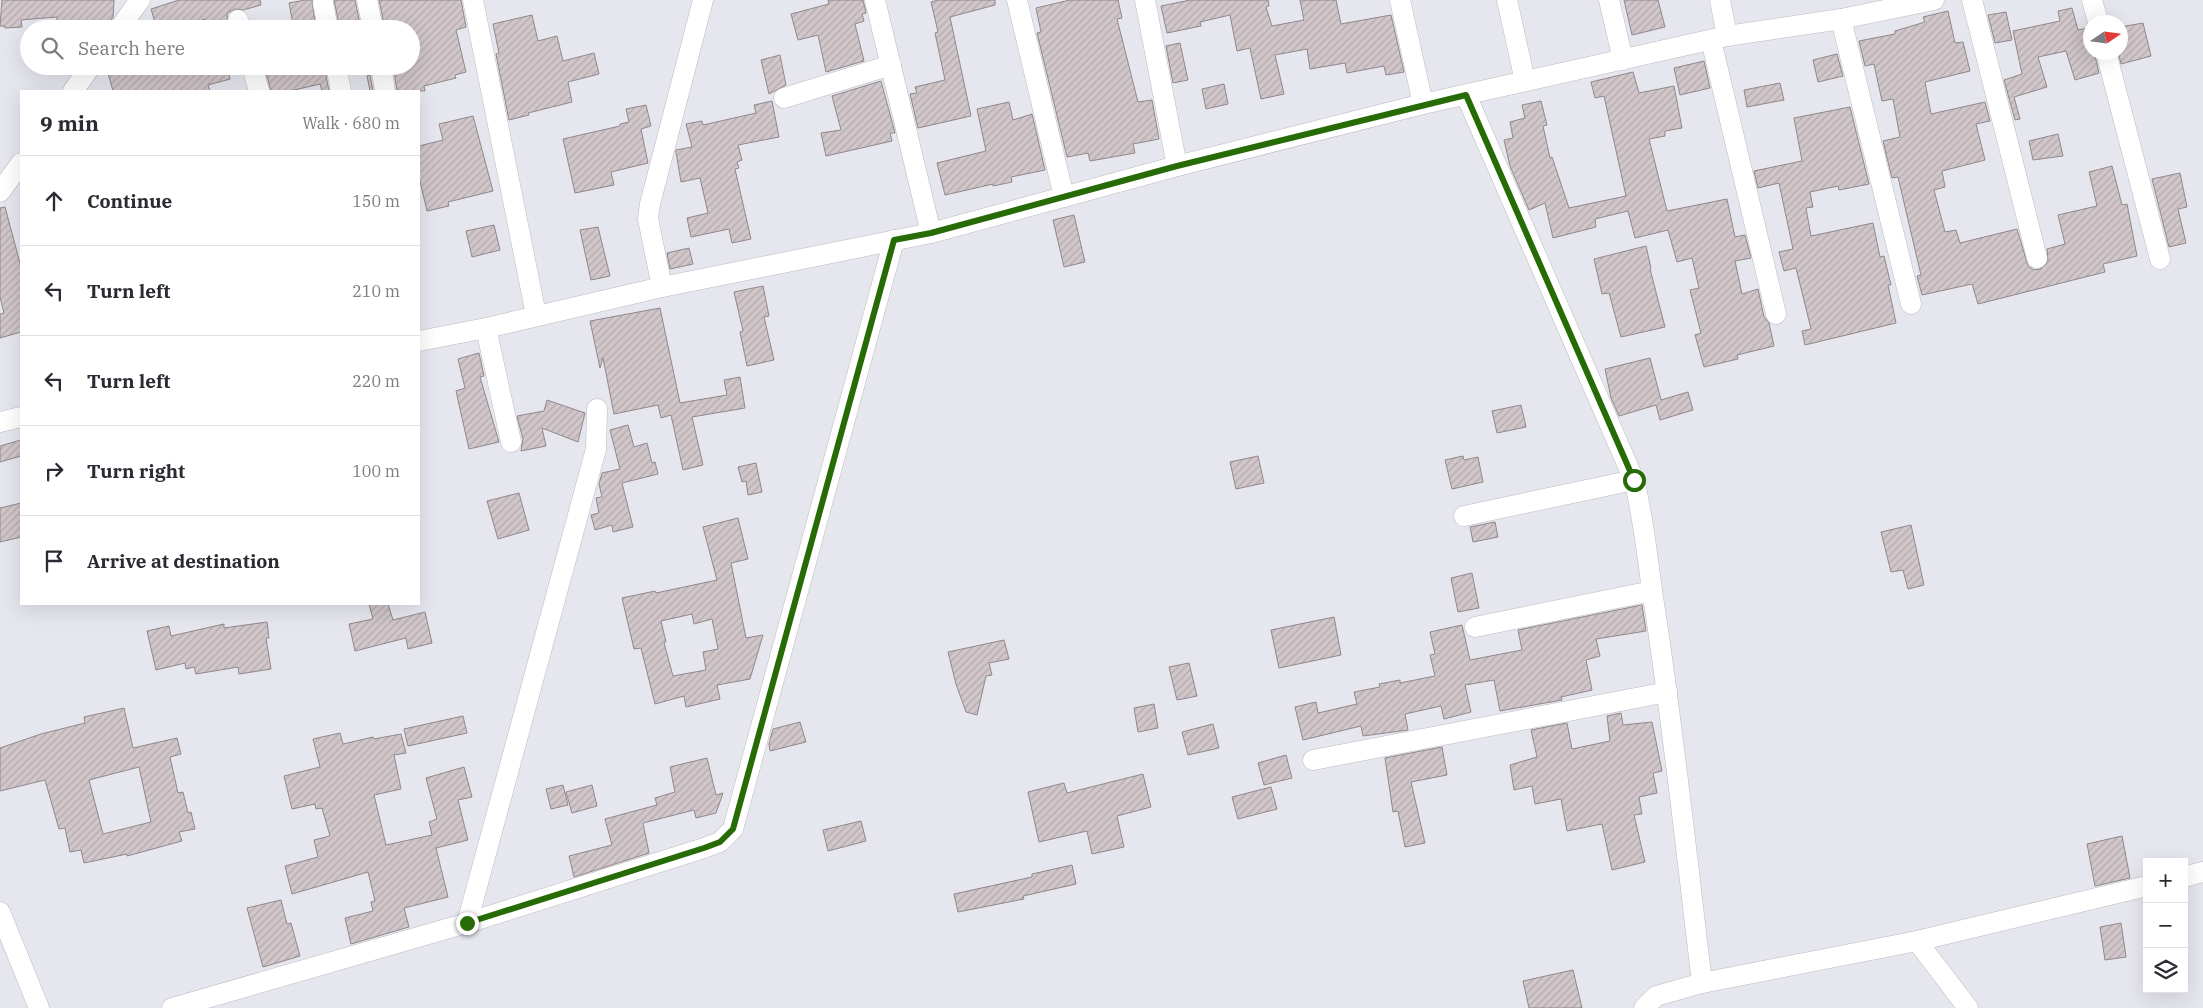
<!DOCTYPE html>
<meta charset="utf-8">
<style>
:root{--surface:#fff;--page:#f2f2f3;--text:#2b2b33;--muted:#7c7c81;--line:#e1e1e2}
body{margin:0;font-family:"IBM Plex Serif",serif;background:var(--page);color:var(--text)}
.controls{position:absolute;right:15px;bottom:15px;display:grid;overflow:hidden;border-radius:0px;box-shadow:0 5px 20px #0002}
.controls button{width:45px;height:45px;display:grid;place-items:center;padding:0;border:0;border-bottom:1px solid var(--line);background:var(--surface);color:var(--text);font:25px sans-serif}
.compass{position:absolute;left:2083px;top:15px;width:45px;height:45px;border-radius:50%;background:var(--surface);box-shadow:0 5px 20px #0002;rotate:77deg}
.stop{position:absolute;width:15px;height:15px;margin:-11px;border:4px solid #266b05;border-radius:50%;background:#fff}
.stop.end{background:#266b05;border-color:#fff;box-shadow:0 1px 5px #0008}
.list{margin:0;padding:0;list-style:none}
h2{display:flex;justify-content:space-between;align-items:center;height:65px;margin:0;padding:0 20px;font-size:21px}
h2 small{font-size:16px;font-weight:400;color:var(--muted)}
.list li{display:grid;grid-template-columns:32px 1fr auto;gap:15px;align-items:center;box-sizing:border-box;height:90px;padding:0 20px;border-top:1px solid var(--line)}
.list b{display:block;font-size:19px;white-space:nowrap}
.list em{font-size:16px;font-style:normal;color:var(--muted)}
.icon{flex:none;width:28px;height:28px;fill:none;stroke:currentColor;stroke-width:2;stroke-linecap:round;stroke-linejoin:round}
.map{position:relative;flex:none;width:2203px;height:1008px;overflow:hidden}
.search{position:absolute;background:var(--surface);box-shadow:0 5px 20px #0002;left:20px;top:20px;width:400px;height:55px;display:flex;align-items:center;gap:12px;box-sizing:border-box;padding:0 18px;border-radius:28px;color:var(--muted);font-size:19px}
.panel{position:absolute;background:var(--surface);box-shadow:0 5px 20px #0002;left:20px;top:90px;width:400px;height:515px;border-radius:0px}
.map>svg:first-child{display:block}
.building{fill:url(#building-hatch);stroke:#91878b;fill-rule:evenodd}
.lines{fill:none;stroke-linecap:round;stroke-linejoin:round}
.minor-casing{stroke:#bbbac4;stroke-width:21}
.minor{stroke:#fff;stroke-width:20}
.route{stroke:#266b05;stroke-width:6}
</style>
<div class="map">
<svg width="2203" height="1008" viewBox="0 0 2203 1008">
<defs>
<pattern id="building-hatch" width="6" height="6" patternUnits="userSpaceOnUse" patternTransform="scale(1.25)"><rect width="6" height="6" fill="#d1c6ca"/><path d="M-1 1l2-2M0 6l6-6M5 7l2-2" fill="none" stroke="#b3aaad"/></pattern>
</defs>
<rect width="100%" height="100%" fill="#e6e6ef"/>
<!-- building -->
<g class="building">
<path d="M2,0H114L113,17L110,22L57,21V17L21,20L22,27L5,28L4,26H0Z"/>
<path d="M179,0H260L261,5L243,10L235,9L229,12L227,14L228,29H208L205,19L175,29H157L151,9Z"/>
<path d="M305,0H312L316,29H294L289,3Z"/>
<path d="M334,0H355L361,29H340Z"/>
<path d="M379,0H461L466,27L456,30L466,72L455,75L456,78L424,86L425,91H397L394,70L411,66V29H385Z"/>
<path d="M828,0H863L866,13L862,14L864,21L855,24L864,61L826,72L818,35L798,40L791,14L829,4Z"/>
<path d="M938,0H995V5L950,17L971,116L918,128L910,94L917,93L915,87L945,80L935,33L938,32L931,2Z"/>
<path d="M1070,0H1118L1122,18L1117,19L1138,102L1152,100L1159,139L1133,144L1135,153L1090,161L1088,153L1067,157L1037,33L1041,32L1036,8Z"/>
<path d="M1190,0H1268L1269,6L1266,7L1272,26L1304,20L1300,0H1336L1341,24L1391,15L1404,72L1386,75L1384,66L1347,73L1345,63L1310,69L1307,49L1275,55L1284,94L1261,99L1250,48L1237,51L1230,15L1200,22L1201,26L1167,33L1161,6Z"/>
<path d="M1624,0H1658L1665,27L1632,35Z"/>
<path d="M2072,8L2078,30L2088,28L2090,31V52H2094L2099,73L2075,80L2066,51L2038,57L2047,87L2014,97L2020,119L2015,120L2004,80L2022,74L2013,31L2060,21L2058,11Z"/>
<path d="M1948,11L1955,43L1963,42L1970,71L1925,82L1931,114L1985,102L1990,121L1976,124L1985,160L1942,171L1945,187L1934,190L1945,232L1956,230L1960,243L2017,229L2028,266L2034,270L2040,269L2048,262L2047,249L2065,244L2058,215L2097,206L2089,172L2112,166L2122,205L2127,204L2137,256L2103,264L2105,272L1978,304L1972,284L1922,295L1917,276L1921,275L1898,177L1892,178L1883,141L1900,137L1893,99L1882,101L1874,64L1865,66L1859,41L1895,34V31L1925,22L1923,17Z"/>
<path d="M2006,12L2012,40L1995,43L1988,15Z"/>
<path d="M532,15L538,41L557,36L563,61L594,53L599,74L568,82L572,102L528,113L529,115L509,120L496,54L499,53L493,24Z"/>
<path d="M2143,23L2151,56L2121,64L2118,52H2120V27Z"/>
<path d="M1180,43L1188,80L1173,83L1166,46Z"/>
<path d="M1837,54L1843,76L1818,82L1813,60Z"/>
<path d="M780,55L786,85L769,94L761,60Z"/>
<path d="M1704,61L1710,88L1680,95L1674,68Z"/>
<path d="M106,66H227L230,79L208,85L210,91H113Z"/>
<path d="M276,66H324L329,91H322L320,84L290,91H271L265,69Z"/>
<path d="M1633,72L1639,93L1674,86L1682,128L1665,131V136L1649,139L1667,211L1727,199L1735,237L1745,235L1751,258L1735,261L1742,294L1758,289L1764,317L1769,323L1774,346L1737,355L1738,359L1704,367L1695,335L1701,333L1690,290L1699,288L1692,258L1677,262L1668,230L1635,238L1628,211L1595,219L1596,227L1553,238L1545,203L1529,210L1510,166L1504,140L1513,138L1510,122L1525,118L1522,105L1541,101L1547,125L1543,126L1550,158L1552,157L1569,208L1626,196L1604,96L1595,98L1591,82Z"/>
<path d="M370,75L373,91H370L367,76Z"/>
<path d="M881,81L895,133H890L892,141L826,156L821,133L841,130L832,96Z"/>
<path d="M1780,83L1784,100L1747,107L1744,90Z"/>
<path d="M1224,84L1228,104L1206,109L1202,89Z"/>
<path d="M772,101L779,137L738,145L742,160L737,162L739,168L735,169L751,239L732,243L729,229L691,237L687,218L708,213L700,178L681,182L676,152V150L692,147L686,124L702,121L703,125L756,113L754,105Z"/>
<path d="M1009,102L1013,120L1032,114L1045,170L1011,177L1012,182L993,186V184L945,195L937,163L986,151L977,109Z"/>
<path d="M646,105L651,126L641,129L648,163L611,172L614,185L575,193L563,139L620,126V124L629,122L626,109Z"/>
<path d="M1850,107L1869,184L1839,190L1838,186L1810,192L1813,207L1806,208L1811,236L1873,223L1880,257L1884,256L1891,285H1888L1896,323L1805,345L1802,331L1811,329L1796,268L1784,271L1779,252L1793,249L1779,183L1758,188L1754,171L1802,161L1794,118Z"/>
<path d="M473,116L493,191L448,202L449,206L427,211L419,177V146L443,140L439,124Z"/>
<path d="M2058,134L2063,156L2033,160L2029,141Z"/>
<path d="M2180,173L2187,207L2178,209L2186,243L2169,247L2152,179Z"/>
<path d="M5,207L21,267V332L0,338V314L4,313L0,297V208Z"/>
<path d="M1074,215L1085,262L1064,267L1053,220Z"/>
<path d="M494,225L500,250L472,257L466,231Z"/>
<path d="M598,227L610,276L591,280L580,230Z"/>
<path d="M1646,246L1651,268L1650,269L1665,327L1621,337L1609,293L1602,294L1594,259Z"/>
<path d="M689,248L693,264L670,269L667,253Z"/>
<path d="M763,286L769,316L764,317L774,360L747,366L740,332L743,331L734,292Z"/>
<path d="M660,308L680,403L727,395L724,380L740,377L745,408L692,417L703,465L683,470L671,415L661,418L658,405L614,414L603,358L600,368L590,321Z"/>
<path d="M479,353L484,376L480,377L499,442L469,449L456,391L465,388L458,359Z"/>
<path d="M1650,358L1661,400L1688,392L1693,410L1660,420L1656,405L1619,416L1611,398L1605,369Z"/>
<path d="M547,400L585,413L578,442L542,428L546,446L521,451L523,439L517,416L544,411Z"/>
<path d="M1521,405L1526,427L1497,433L1492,411Z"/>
<path d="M628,425L634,447L647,443L652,463L655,462L658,474L622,483L633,527L613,532L612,525L595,530L591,515L599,513L596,498L602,497L599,484L602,473L620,469L610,430Z"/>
<path d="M21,440V456L0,462V446Z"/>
<path d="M1258,456L1264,483L1236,489L1230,462Z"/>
<path d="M1463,456L1464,460L1478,457L1483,482L1452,489L1445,460Z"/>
<path d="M756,463L762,492L748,495L746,481L742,482L738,467Z"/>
<path d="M519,493L529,530L498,539L487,501Z"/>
<path d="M21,503V537L0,542V508Z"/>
<path d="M738,518L748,559L731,563L746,638L763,635L750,679L717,685L720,699L686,707L684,696L655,704L641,648L634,649L622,598L655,591L656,593L717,580L703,527ZM692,614L694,624L712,619L718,649L703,652L706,670L673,676L664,643L666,642L661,621Z"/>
<path d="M1495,522L1498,537L1473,542L1470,527Z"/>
<path d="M1911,525L1924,585L1908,589L1903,570L1891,572L1881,532Z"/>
<path d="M1472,573L1479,608L1458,612L1451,578Z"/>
<path d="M369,604H388L393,620L425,612L432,643L408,649L406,638L355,651L349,624L373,619Z"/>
<path d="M1642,605L1646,631L1596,639L1600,656L1586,660L1592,690L1561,697L1562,700L1500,711L1494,680L1465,685L1471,712L1444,719L1441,706L1405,714L1408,730L1363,736L1361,726L1303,740L1295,707L1316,702L1318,713L1357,704L1354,692L1380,687L1379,684L1400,680V683L1435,676L1430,655L1435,654L1430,632L1462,625L1470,660L1522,650L1518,630Z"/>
<path d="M1334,617L1341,655L1279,668L1271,630Z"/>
<path d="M267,622L269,638H266L271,669L239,674L238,667L196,674L194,667L186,669L185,663L156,670L147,631L169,626L171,636L224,624V628Z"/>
<path d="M1004,640L1009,659L989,663L992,675L986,676L977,715L966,712L956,684L948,652Z"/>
<path d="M1189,663L1197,696L1177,700L1169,667Z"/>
<path d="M1154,704L1158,728L1138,732L1134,708Z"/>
<path d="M124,708L133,748L177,738L181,754L170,757L178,793L183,792L188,813L191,812L195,829L179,832L182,841L127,856V854L84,863L81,850L70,852L65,828L59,829L45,780L0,791V748L41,734L85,723L84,717ZM139,767L151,822L103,834L89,780Z"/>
<path d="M1621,713L1623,725L1652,722L1662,771L1653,773L1657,793L1639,797L1642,814L1634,815L1645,862L1612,870L1602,824L1567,831L1561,799L1535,804L1532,786L1514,790L1510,765L1537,757L1531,730L1567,723L1572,749L1610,741L1607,716Z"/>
<path d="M463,716L467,733L408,746L404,729Z"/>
<path d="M800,722L806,742L770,751L769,744L773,729Z"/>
<path d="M1213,724L1219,748L1188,755L1182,732Z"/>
<path d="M340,733L343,744L373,737L374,739L401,734L406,753L394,755L401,789L374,795L386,845L432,835L429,822L437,819L426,778L464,767L472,797L458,800L468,840L436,848L448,897L404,908L409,927L351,944L345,918L373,911L371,902L375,901L368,872L292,894L285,866L318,857L314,840L330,836L322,808L316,809L315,804L292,809L284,776L320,767L313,739Z"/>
<path d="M1442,747L1447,775L1411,782L1425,843L1405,847L1398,811L1393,812L1385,758Z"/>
<path d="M1286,755L1292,778L1264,785L1258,763Z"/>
<path d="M707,758L716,795L723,793L716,813L696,818L694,810L643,823L649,853L574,877L569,856L612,845L605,819L657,805L655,798L675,792L670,767Z"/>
<path d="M1143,774L1151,807L1117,816L1124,847L1092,854L1087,831L1039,842L1028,792L1064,783L1067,793Z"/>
<path d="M563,785L568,805L551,809L546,789Z"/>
<path d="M592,785L597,806L572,813L566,792Z"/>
<path d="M1271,787L1277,809L1238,819L1232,797Z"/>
<path d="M861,821L866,841L828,851L823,830Z"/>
<path d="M2122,836L2130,878L2095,886L2087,844Z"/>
<path d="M1072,865L1076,884L1023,896L1024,899L958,912L954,894L1032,877V874Z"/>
<path d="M281,900L287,924L291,923L300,956L263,967L247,908Z"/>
<path d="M2121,923L2126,957L2105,960L2100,927Z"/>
<path d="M1573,970L1582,1008H1529L1523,981Z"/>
</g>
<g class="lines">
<defs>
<g id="minor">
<path d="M367,0L373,29"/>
<path d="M473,0L536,315"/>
<path d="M875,0L931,233"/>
<path d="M1017,0L1064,197"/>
<path d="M1145,0L1177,166"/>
<path d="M1400,0L1423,104"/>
<path d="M1507,0L1525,81"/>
<path d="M1609,0L1623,60"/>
<path d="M1720,0L1727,36"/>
<path d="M1972,0L2037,258"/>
<path d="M2092,0L2098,22"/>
<path d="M323,3L328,29"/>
<path d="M1841,19L1911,304"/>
<path d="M238,20L241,29"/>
<path d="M119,29L140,0"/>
<path d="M1711,40L1776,314"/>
<path d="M2106,52L2160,259"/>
<path d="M252,66L259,91"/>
<path d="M336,66L341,91"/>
<path d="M381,66L385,91"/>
<path d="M73,91L91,66"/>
<path d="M1466,95L1634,480C1645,523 1648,567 1655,610C1674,734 1687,858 1702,983"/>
<path d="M784,98L891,65"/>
<path d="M0,192L21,163"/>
<path d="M662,287L648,219L650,204L703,0"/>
<path d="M486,328L511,442"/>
<path d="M419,341L486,328L662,287L931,233L1177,166L1423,104L1727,36L1841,19L1934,0"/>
<path d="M0,422L21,417"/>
<path d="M1464,516L1634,480"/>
<path d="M1475,627L1652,591"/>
<path d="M1313,760L1667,692"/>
<path d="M2184,877L2203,872"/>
<path d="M0,912L39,1008"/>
<path d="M467,923L596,449L597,409"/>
<path d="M1917,941L1968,1008"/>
<path d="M172,1008L467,923L704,848L720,842L733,829L894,240"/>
<path d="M1644,1008L1656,996L1702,983L1917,941L2147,886"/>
</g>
</defs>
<!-- minor casing -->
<use href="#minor" class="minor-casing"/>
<!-- minor -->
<use href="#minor" class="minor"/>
</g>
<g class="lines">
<!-- route -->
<path class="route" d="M467,923L704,848L720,842L733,829L894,240L931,233L1177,166L1466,95L1634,480"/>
</g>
</svg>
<div class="controls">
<button>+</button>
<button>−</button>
<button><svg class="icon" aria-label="layers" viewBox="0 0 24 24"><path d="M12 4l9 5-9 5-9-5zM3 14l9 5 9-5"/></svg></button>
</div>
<svg class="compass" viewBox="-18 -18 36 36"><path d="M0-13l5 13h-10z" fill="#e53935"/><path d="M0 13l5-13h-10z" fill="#7c7c81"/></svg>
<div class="stop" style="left:1634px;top:480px"></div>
<div class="stop end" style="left:467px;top:923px"></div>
<div class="search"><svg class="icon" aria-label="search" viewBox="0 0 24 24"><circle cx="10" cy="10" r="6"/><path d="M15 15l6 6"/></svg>Search here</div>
<section class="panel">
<h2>9 min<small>Walk · 680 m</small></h2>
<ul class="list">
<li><svg class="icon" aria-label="ahead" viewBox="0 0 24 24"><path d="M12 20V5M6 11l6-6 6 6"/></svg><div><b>Continue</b></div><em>150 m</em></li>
<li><svg class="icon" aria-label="left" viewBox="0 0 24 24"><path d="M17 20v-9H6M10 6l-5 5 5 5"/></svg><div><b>Turn left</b></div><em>210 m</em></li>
<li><svg class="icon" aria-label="left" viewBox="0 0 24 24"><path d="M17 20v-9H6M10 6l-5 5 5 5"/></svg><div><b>Turn left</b></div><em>220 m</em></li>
<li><svg class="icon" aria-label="right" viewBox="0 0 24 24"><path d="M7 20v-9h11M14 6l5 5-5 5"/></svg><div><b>Turn right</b></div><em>100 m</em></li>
<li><svg class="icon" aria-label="arrive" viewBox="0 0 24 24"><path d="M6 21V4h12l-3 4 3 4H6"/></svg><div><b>Arrive at destination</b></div></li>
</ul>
</section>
</div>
